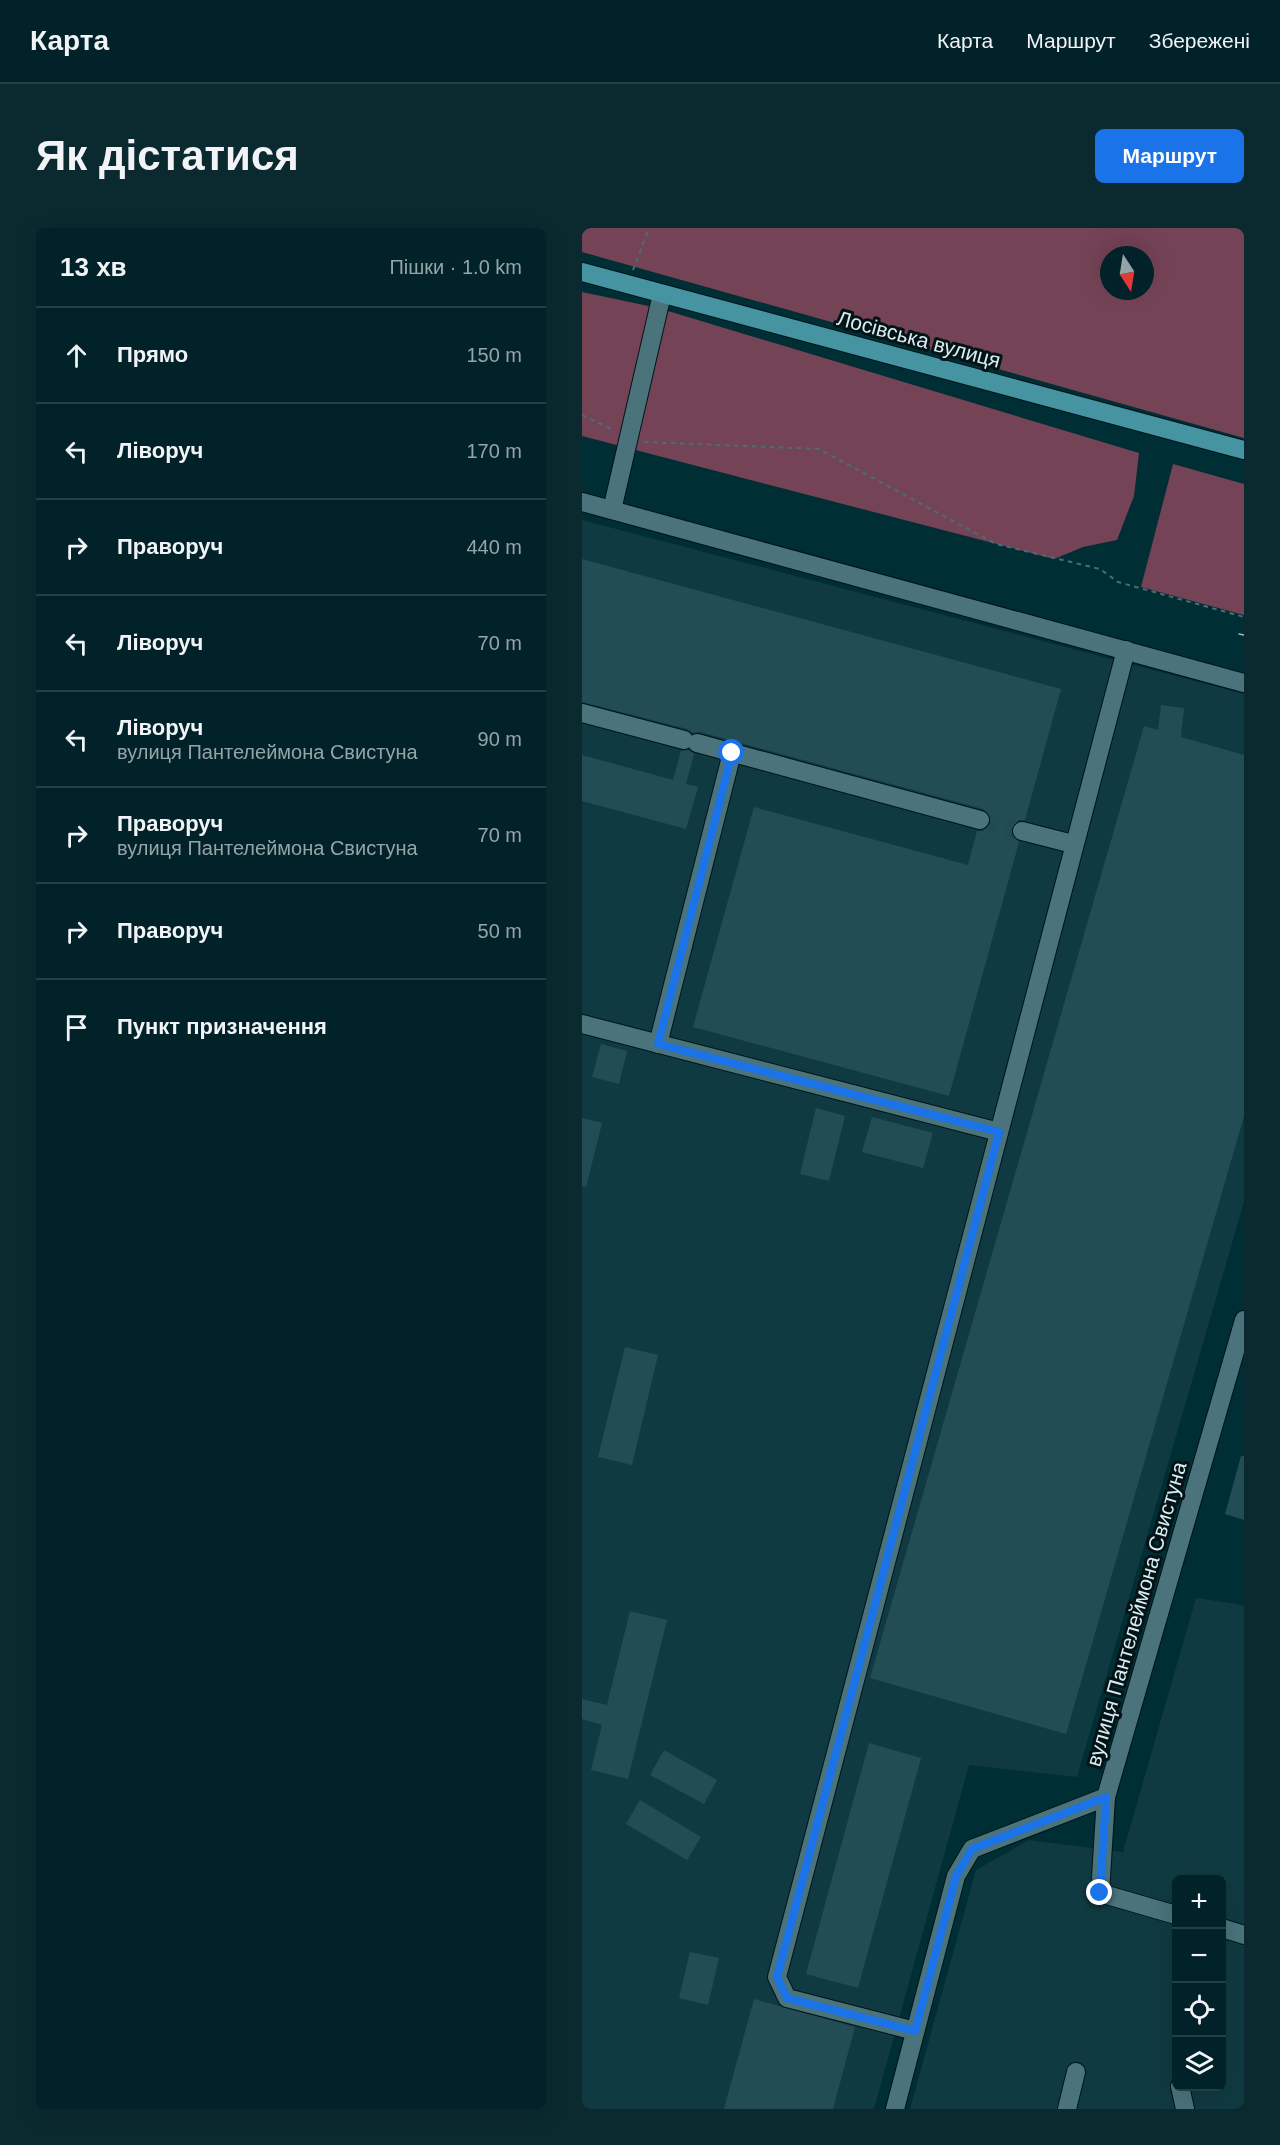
<!DOCTYPE html>
<html lang="uk">
<meta charset="utf-8">
<style>
:root{--surface:#002228;--page:#0a2a30;--text:#f1f3f6;--muted:#95a4a8;--line:#223f45;--accent:#1a73e8}
body{margin:0;font-family:Helvetica,sans-serif;background:var(--page);color:var(--text)}
.controls{position:absolute;right:18px;bottom:18px;display:grid;overflow:hidden;border-radius:9px;box-shadow:0 6px 24px #0002}
.controls button{width:54px;height:54px;display:grid;place-items:center;padding:0;border:0;border-bottom:2px solid var(--line);background:var(--surface);color:var(--text);font:30px sans-serif}
.compass{position:absolute;left:518px;top:18px;width:54px;height:54px;border-radius:50%;background:var(--surface);box-shadow:0 6px 24px #0002;rotate:168deg}
.stop{position:absolute;width:18px;height:18px;margin:-14px;border:4px solid #1a73e8;border-radius:50%;background:#fff}
.stop.end{background:#1a73e8;border-color:#fff;box-shadow:0 2px 6px #0008}
.list{margin:0;padding:0;list-style:none}
h2{display:flex;justify-content:space-between;align-items:center;height:78px;margin:0;padding:0 24px;font-size:26px}
h2 small{font-size:20px;font-weight:400;color:var(--muted)}
.list li{display:grid;grid-template-columns:39px 1fr auto;gap:18px;align-items:center;box-sizing:border-box;height:96px;padding:0 24px;border-top:2px solid var(--line)}
.list b{display:block;font-size:22px;white-space:nowrap}
.list p{margin:0;font-size:20px;white-space:nowrap;color:var(--muted)}
.list em{font-size:20px;font-style:normal;color:var(--muted)}
.icon{flex:none;width:33px;height:33px;fill:none;stroke:currentColor;stroke-width:2;stroke-linecap:round;stroke-linejoin:round}
.map{position:relative;flex:none;width:662px;height:1881px;overflow:hidden;border-radius:9px}
header{display:flex;align-items:center;gap:36px;box-sizing:border-box;height:84px;padding:0 30px;background:var(--surface);border-bottom:2px solid var(--line)}
header strong{font-size:28px}
nav{display:flex;gap:33px;margin-inline-start:auto;font-size:21px}
.intro{display:flex;align-items:center;justify-content:space-between;box-sizing:border-box;height:144px;padding:0 36px}
h1{margin:0;font-size:42px}
.button{padding:15px 27px;border-radius:9px;background:var(--accent);color:#fff;font-size:21px;font-weight:700}
main{display:flex;gap:36px;padding:0 36px}
aside{flex:1;background:var(--surface);border-radius:9px;box-shadow:0 6px 24px #0002}
.map>svg:first-child{display:block}
.built{fill:#103a41;fill-rule:evenodd}
.forest{fill:#754356;fill-rule:evenodd}
.building{fill:#234d54}
.lines{fill:none;stroke-linecap:round;stroke-linejoin:round}
.minor-tunnel{stroke:#204b51;stroke-width:18;stroke-dasharray:18 9;stroke-linecap:butt}
.minor-casing{stroke:#011418;stroke-width:20}
.major-casing{stroke:#011418;stroke-width:20}
.path{stroke:#496f75;stroke-width:2;stroke-dasharray:4.5 4.5;stroke-linecap:butt}
.minor{stroke:#4a737b;stroke-width:18}
.major{stroke:#4694a2;stroke-width:18}
.tram{stroke:#9ebabf;stroke-width:1.5}
.route{stroke:#1a73e8;stroke-width:8}
.labels{text-anchor:middle;dominant-baseline:central;stroke-width:6;stroke-linejoin:round;paint-order:stroke}
.street-label{font-size:21px;fill:#d8eef2;stroke:#041316}
</style>
<header>
<strong>Карта</strong>
<nav><a>Карта</a><a>Маршрут</a><a>Збережені</a></nav>
</header>
<div class="intro"><h1>Як дістатися</h1><a class="button">Маршрут</a></div>
<main>
<aside>
<h2>13 хв<small>Пішки · 1.0 km</small></h2>
<ul class="list">
<li><svg class="icon" aria-label="ahead" viewBox="0 0 24 24"><path d="M12 20V5M6 11l6-6 6 6"/></svg><div><b>Прямо</b></div><em>150 m</em></li>
<li><svg class="icon" aria-label="left" viewBox="0 0 24 24"><path d="M17 20v-9H6M10 6l-5 5 5 5"/></svg><div><b>Ліворуч</b></div><em>170 m</em></li>
<li><svg class="icon" aria-label="right" viewBox="0 0 24 24"><path d="M7 20v-9h11M14 6l5 5-5 5"/></svg><div><b>Праворуч</b></div><em>440 m</em></li>
<li><svg class="icon" aria-label="left" viewBox="0 0 24 24"><path d="M17 20v-9H6M10 6l-5 5 5 5"/></svg><div><b>Ліворуч</b></div><em>70 m</em></li>
<li><svg class="icon" aria-label="left" viewBox="0 0 24 24"><path d="M17 20v-9H6M10 6l-5 5 5 5"/></svg><div><b>Ліворуч</b><p>вулиця Пантелеймона Свистуна</p></div><em>90 m</em></li>
<li><svg class="icon" aria-label="right" viewBox="0 0 24 24"><path d="M7 20v-9h11M14 6l5 5-5 5"/></svg><div><b>Праворуч</b><p>вулиця Пантелеймона Свистуна</p></div><em>70 m</em></li>
<li><svg class="icon" aria-label="right" viewBox="0 0 24 24"><path d="M7 20v-9h11M14 6l5 5-5 5"/></svg><div><b>Праворуч</b></div><em>50 m</em></li>
<li><svg class="icon" aria-label="arrive" viewBox="0 0 24 24"><path d="M6 21V4h12l-3 4 3 4H6"/></svg><div><b>Пункт призначення</b></div></li>
</ul>
</aside>
<div class="map">
<svg width="662" height="1881" viewBox="0 0 662 1881">
<rect width="100%" height="100%" fill="#002e35"/>
<!-- built -->
<g class="built">
<path d="M0,292L662,466V974L495,1549L387,1537L292,1881H0Z"/>
<path d="M614,1370L662,1377V1881H328L394,1642L447,1612L541,1624ZM594,1652H640V1858H594Z"/>
</g>
<!-- forest -->
<g class="forest">
<path d="M0,0H662V210L0,24ZM527,27H563V63H527Z"/>
<path d="M0,64L76,80L557,225L552,268L535,312L501,319L472,331L0,208Z"/>
<path d="M591,236L662,256V387L559,359Z"/>
</g>
<!-- building -->
<g class="building">
<path d="M0,331L479,461L443,592H436L429,600V607L437,614L367,868L111,799L172,579L386,637L395,603H401L409,596L406,585L401,581L118,504L111,505L105,501L0,474Z"/>
<path d="M579,477L602,480L599,509L662,527V888L484,1506L288,1450L562,498L576,502Z"/>
<path d="M106,522L112,526L104,556L116,559L104,601L0,573V527L91,552L99,523Z"/>
<path d="M19,816L45,823L37,856L10,849Z"/>
<path d="M234,880L263,888L247,953L218,946Z"/>
<path d="M290,889L351,905L341,940L280,924Z"/>
<path d="M0,890L20,895L4,959L0,958Z"/>
<path d="M43,1119L76,1127L50,1237L16,1229Z"/>
<path d="M659,1228H662V1292L643,1286Z"/>
<path d="M48,1383L85,1392L46,1551L9,1542L20,1497L0,1491V1471L25,1477Z"/>
<path d="M287,1515L339,1530L276,1760L224,1746Z"/>
<path d="M82,1522L135,1552L122,1576L68,1547Z"/>
<path d="M58,1572L119,1609L105,1632L44,1596Z"/>
<path d="M108,1724L137,1730L126,1777L97,1770Z"/>
<path d="M172,1771L273,1799L251,1881H142Z"/>
</g>
<g class="lines">
<!-- minor-tunnel -->
<path class="minor-tunnel" d="M398,592L440,603"/>
<defs>
<g id="minor">
<path d="M0,274L662,455"/>
<path d="M30,282L80,66"/>
<path d="M0,485L102,512"/>
<path d="M115,515L398,592"/>
<path d="M440,603L491,616"/>
<path d="M0,796L417,904"/>
<path d="M76,816L150,525"/>
<path d="M524,1569L518,1665L594,1687"/>
<path d="M640,1700L662,1707"/>
<path d="M333,1803L205,1770L195,1749L544,422"/>
<path d="M598,1858L603,1881"/>
<path d="M313,1881L374,1648L390,1621L524,1569L662,1092"/>
<path d="M485,1881L494,1844"/>
</g>
<path id="major" d="M0,44L662,222"/>
</defs>
<!-- minor casing -->
<use href="#minor" class="minor-casing"/>
<!-- major casing -->
<use href="#major" class="major-casing"/>
<!-- path -->
<g class="path">
<path d="M51,42L67,0"/>
<path d="M0,187L32,202"/>
<path d="M62,214L237,221L414,316L518,341L536,354L662,389"/>
</g>
<!-- minor -->
<use href="#minor" class="minor"/>
<!-- major -->
<use href="#major" class="major"/>
<!-- tram -->
<path class="tram" d="M657,406L662,407"/>
</g>
<g class="lines">
<!-- route -->
<path class="route" d="M150,525L76,816L417,904L195,1749L205,1770L333,1803L374,1648L390,1621L524,1569L518,1665"/>
</g>
<g class="labels">
<!-- street labels -->
<g class="street-label">
<text transform="translate(337 111) rotate(15)">Лосівська вулиця</text>
<text transform="translate(554 1386) rotate(-74)">вулиця Пантелеймона Свистуна</text>
</g>
</g>
</svg>
<div class="controls">
<button>+</button>
<button>−</button>
<button><svg class="icon" aria-label="locate" viewBox="0 0 24 24"><circle cx="12" cy="12" r="6"/><path d="M12 2v4M12 18v4M2 12h4M18 12h4"/></svg></button>
<button><svg class="icon" aria-label="layers" viewBox="0 0 24 24"><path d="M12 4l9 5-9 5-9-5zM3 14l9 5 9-5"/></svg></button>
</div>
<svg class="compass" viewBox="-18 -18 36 36"><path d="M0-13l5 13h-10z" fill="#e53935"/><path d="M0 13l5-13h-10z" fill="#95a4a8"/></svg>
<div class="stop" style="left:150px;top:525px"></div>
<div class="stop end" style="left:518px;top:1665px"></div>
</div>
</main>
